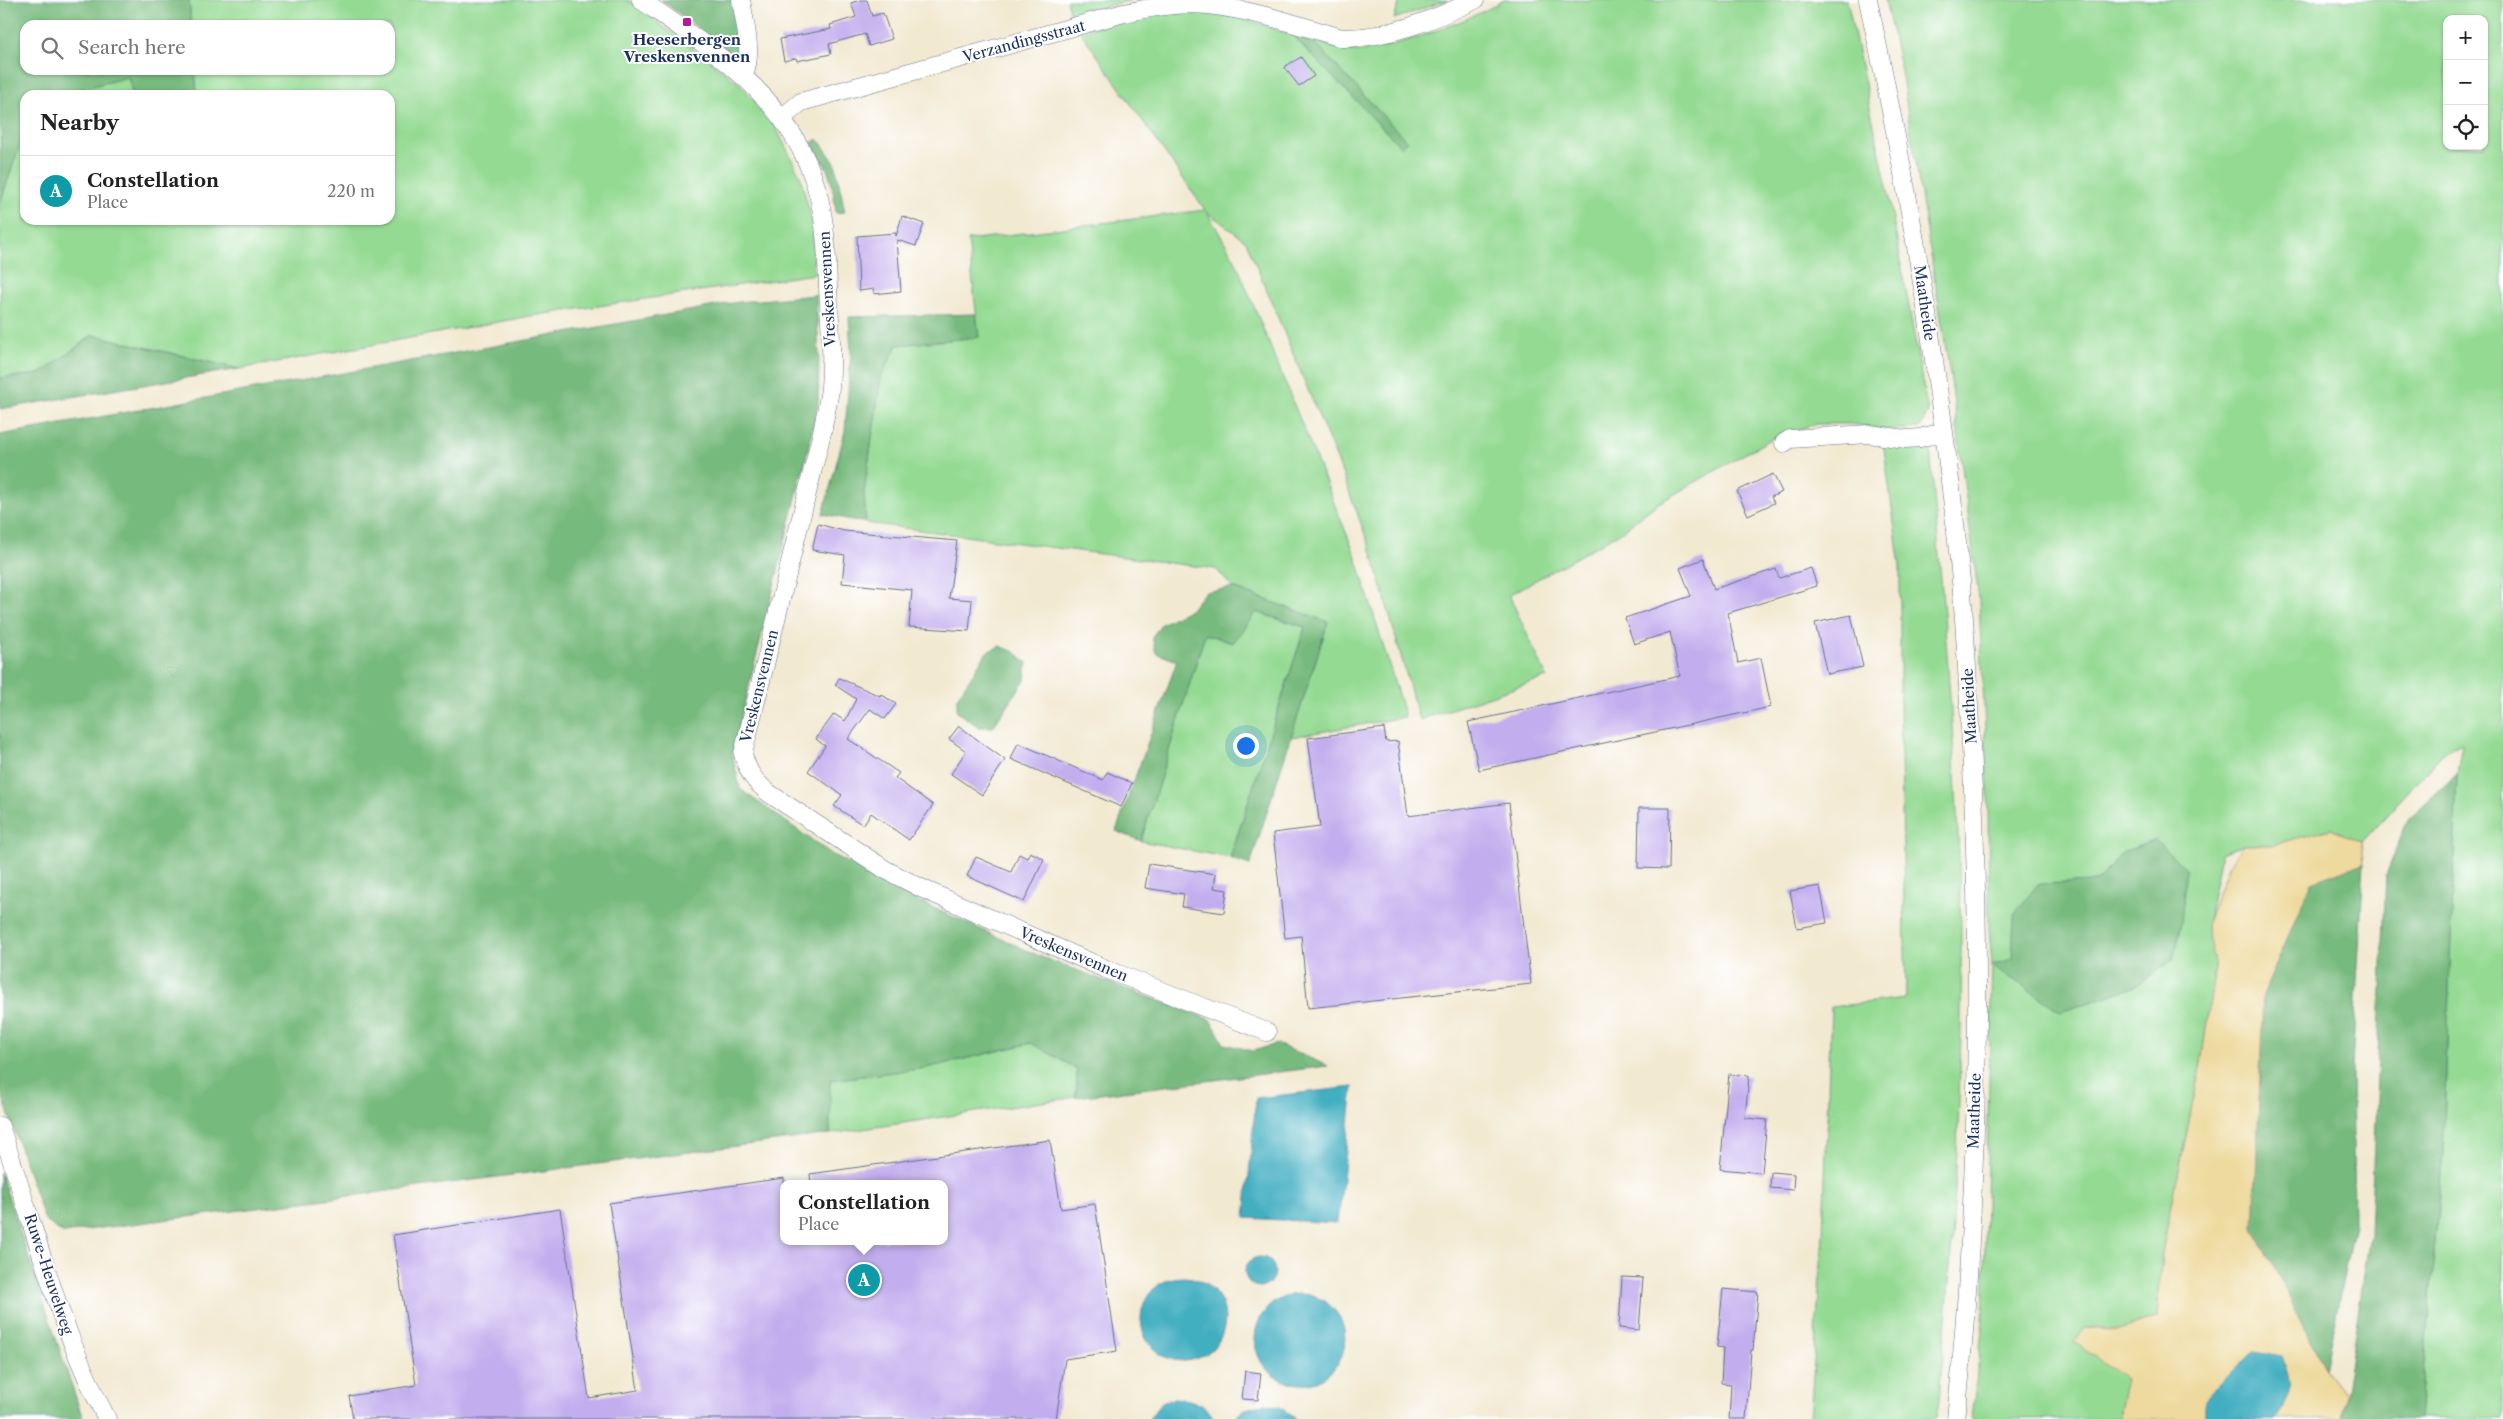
<!DOCTYPE html>
<meta charset="utf-8">
<style>
:root{--surface:#fff;--page:#f2f2f2;--text:#222;--muted:#767676;--line:#e0e0e0;--accent:#b5179e}
body{margin:0;font-family:"Libre Caslon Text",serif;background:var(--page);color:var(--text)}
.controls{position:absolute;right:15px;top:15px;display:grid;overflow:hidden;border-radius:10px;box-shadow:0 1px 4px #0004}
.controls button{width:45px;height:45px;display:grid;place-items:center;padding:0;border:0;border-bottom:1px solid var(--line);background:var(--surface);color:var(--text);font:25px sans-serif}
.you{position:absolute;left:1245px;top:745px;width:18px;height:18px;margin:-12px;border:4px solid #fff;border-radius:50%;background:#1a73e8;box-shadow:0 0 0 8px #1a73e833}
.badge{display:grid;place-items:center;width:32px;height:32px;border-radius:50%;background:var(--accent);color:#fff;font-size:16px;font-weight:700}
.pin{position:absolute;translate:-50% -50%;border:2px solid #fff;box-shadow:0 1px 5px #0006}
.popup{position:absolute;left:780px;top:1180px;width:168px;height:65px;box-sizing:border-box;display:grid;place-content:center;border-radius:10px;background:var(--surface);filter:drop-shadow(0 1px 4px #0005);font-size:16px;white-space:nowrap;color:var(--muted)}
.popup b{font-size:19px;color:var(--text)}
.popup::after{content:'';position:absolute;left:50%;top:100%;margin-left:-10px;border:10px solid transparent;border-top-color:var(--surface)}
.list{margin:0;padding:0;list-style:none}
h2{display:flex;justify-content:space-between;align-items:center;height:65px;margin:0;padding:0 20px;font-size:21px}
h2 small{font-size:16px;font-weight:400;color:var(--muted)}
.list li{display:grid;grid-template-columns:32px 1fr auto;gap:15px;align-items:center;box-sizing:border-box;height:70px;padding:0 20px;border-top:1px solid var(--line)}
.list b{display:block;font-size:19px;white-space:nowrap}
.list p{margin:0;font-size:16px;white-space:nowrap;color:var(--muted)}
.list em{font-size:16px;font-style:normal;color:var(--muted)}
.icon{flex:none;width:28px;height:28px;fill:none;stroke:currentColor;stroke-width:2;stroke-linecap:round;stroke-linejoin:round}
.map{position:relative;flex:none;width:2503px;height:1419px;overflow:hidden}
.search{position:absolute;background:var(--surface);box-shadow:0 1px 4px #0004;left:20px;top:20px;width:375px;height:55px;display:flex;align-items:center;gap:12px;box-sizing:border-box;padding:0 18px;border-radius:15px;color:var(--muted);font-size:19px}
.panel{position:absolute;background:var(--surface);box-shadow:0 1px 4px #0004;left:20px;top:90px;width:375px;height:135px;border-radius:15px}
.map>svg:first-child{display:block}
.green{fill:#94da93;stroke:#588478;fill-rule:evenodd}
.forest{fill:#77ba7d;stroke:#49746e}
.sand{fill:#eeda9e;stroke:#84847e}
.water{fill:#43afc1;stroke:#2f6f90}
.building{fill:#c2aeee}
.lines{fill:none;stroke-linecap:round;stroke-linejoin:round}
.street-casing{stroke:#667086;stroke-width:19}
.street{stroke:#fff;stroke-width:18}
.poi-dot{fill:#b5179e;stroke:#fff;stroke-width:2}
.labels{text-anchor:middle;dominant-baseline:central;stroke-width:4;stroke-linejoin:round;paint-order:stroke}
.poi-label{font-size:15px;font-weight:bold;fill:#1b2f5e;stroke:#fff}
.street-label{font-size:15px;fill:#1b2f5e;stroke:#fff}
</style>
<div class="map">
<svg width="2503" height="1419" viewBox="0 0 2503 1419">
<rect width="100%" height="100%" fill="#fff"/>
<filter id="ink" filterUnits="userSpaceOnUse"><feTurbulence type="fractalNoise" baseFrequency=".02" numOctaves="2"/><feDisplacementMap in="SourceGraphic" scale="10" xChannelSelector="R" yChannelSelector="G"/><feConvolveMatrix kernelMatrix="1 2 1 2 8 2 1 2 1" color-interpolation-filters="sRGB"/></filter>
<filter id="wash" filterUnits="userSpaceOnUse"><feTurbulence type="fractalNoise" baseFrequency=".0096" numOctaves="4" result="noise"/><feDisplacementMap in="SourceGraphic" scale="20" xChannelSelector="R" yChannelSelector="G"/><feGaussianBlur stdDeviation="1.12" result="paint"/><feColorMatrix in="noise" values="0 0 0 0 0 0 0 0 0 0 0 0 0 0 0 0 0 1.4 0 .05"/><feComposite in="paint" operator="in"/></filter>
<g filter="url(#wash)">
<rect width="100%" height="100%" fill="#f2e9d1"/>
<!-- green -->
<g class="green">
<path d="M189,0H628L740,84L775,125L800,176L812,221L814,274L531,316L239,369L93,335L40,374L0,378V203L25,130V220H390V95H197L195,70H390V25H191Z"/>
<path d="M1067,0H1131L1070,17Z"/>
<path d="M1400,0H1448L1394,19Z"/>
<path d="M1504,0H1847L1888,191L1928,412L1920,428L1891,430L1850,424H1817L1778,435L1657,504L1618,534L1509,595L1547,677L1419,720L1372,553L1336,457L1246,241L1207,212L1235,260L1356,557L1405,717L1291,737L1328,622L1233,588L1216,569L866,523L864,493L881,377L897,345L979,337L968,240L1205,210L1080,31L1143,16L1203,11L1252,21L1293,36L1401,147L1406,141L1313,41C1325,44 1338,49 1350,51C1383,54 1476,18 1504,0Z"/>
<path d="M1885,0H2503V1419H2419L2443,1151L2457,774L2462,743L2445,751L2362,842L2331,829L2272,845H2243L2221,854L2207,925L2215,967L2201,1063L2162,1253L2157,1318L2115,1330L2084,1328L2127,1379L2119,1412L2120,1419H1972L1983,1320L1992,965L1989,928L1988,793L1979,600L1951,380L1901,71ZM2447,19H2484V146H2447ZM2123,852L2061,1011L1993,965L2012,959L2038,884L2097,882Z"/>
<path d="M128,77L133,95H57Z"/>
<path d="M1883,442L1908,447H1930C1946,638 1964,831 1961,1024C1959,1156 1950,1287 1937,1419H1810L1823,1235L1831,1007L1906,998L1900,703V566Z"/>
<path d="M1255,612L1305,627L1230,858L1141,841L1205,634Z"/>
<path d="M1032,1043L1078,1069L1076,1097L830,1134L829,1080L926,1068Z"/>
</g>
<!-- forest -->
<g class="forest">
<path d="M0,0H189L191,25H25V70H195L197,95H133L128,77L57,95H25V130L0,203Z"/>
<path d="M661,0H733L740,49L732,54Z"/>
<path d="M1293,36L1313,41L1407,141L1401,147Z"/>
<path d="M818,139L835,163L845,212L836,213C832,180 831,171 811,143Z"/>
<path d="M816,295L819,355L818,404L805,462L732,753L740,789L833,855L927,905L1044,958L1211,1020L1224,1044L1253,1051L1277,1044L1328,1066L1076,1097L1077,1069L1031,1043L926,1068L830,1080V1134L63,1233L45,1221L0,1089V435L738,302Z"/>
<path d="M976,314L979,337L897,345L881,377L864,493L866,523L823,514L845,431L851,352L849,317Z"/>
<path d="M93,335L239,369L0,409V378L40,374Z"/>
<path d="M1233,588L1328,622L1250,865L1230,858L1305,627L1256,612L1233,643L1205,634L1141,841L1116,831L1177,661L1156,653L1152,637L1161,624L1191,609L1205,592Z"/>
<path d="M1000,646L1015,652L1027,663L1025,680L993,727H979L957,712V698L987,652Z"/>
<path d="M2457,774L2443,1151L2419,1419H2342L2370,1234L2386,875L2408,819Z"/>
<path d="M2156,840L2186,869L2181,924L2173,960L2134,987L2061,1012L1992,965L2012,959L2014,914L2038,884L2097,882L2123,852Z"/>
<path d="M2364,863L2352,1066L2354,1224L2325,1369L2254,1228L2263,995L2311,882Z"/>
<path d="M0,1172L83,1419H0Z"/>
</g>
<!-- sand -->
<path class="sand" d="M2331,829L2362,842L2364,863L2311,882L2263,995L2254,1228L2325,1369L2345,1395L2342,1419H2120L2119,1412L2126,1379L2074,1342L2084,1328L2115,1330L2157,1318L2162,1253L2201,1063L2215,967L2206,925L2229,865L2243,845H2272Z"/>
<!-- water -->
<g class="water">
<path d="M1353,1087L1338,1223L1245,1218L1256,1098Z"/>
<circle cx="1260" cy="1272" r="15"/>
<circle cx="1183" cy="1319" r="42"/>
<circle cx="1300" cy="1339" r="45"/>
<path d="M2255,1352L2282,1357C2292,1383 2293,1395 2277,1419H2205V1400L2231,1372Z"/>
<path d="M1174,1398C1191,1399 1206,1403 1214,1419H1149L1160,1404Z"/>
<path d="M1266,1404L1280,1407L1296,1419H1234C1242,1409 1253,1406 1266,1404Z"/>
</g>
<g id="blocks">
<!-- building -->
<g class="building">
<path d="M860,0H867L872,16L883,13L892,39L869,46L865,34L829,44L831,54L797,61L796,58L784,61L780,39L831,29L830,25L856,17L851,3Z"/>
<path d="M1301,57L1314,76L1299,86L1284,67Z"/>
<path d="M902,216L924,224L916,246L897,240L901,291L874,294V289L859,291L857,236L896,233V236Z"/>
<path d="M1773,474L1782,492L1771,497L1774,503L1748,515L1737,491Z"/>
<path d="M818,524L844,531L957,541L949,598L972,600L969,631L909,627L912,590L842,583L845,555L812,550Z"/>
<path d="M1703,559L1714,589L1776,569L1779,578L1811,568L1817,586L1728,613L1738,663L1761,658L1771,707L1479,770L1468,722L1680,676L1670,632L1634,644L1625,618L1691,596L1680,568Z"/>
<path d="M1851,615L1863,667L1827,674L1815,623Z"/>
<path d="M839,678L880,696L881,694L896,704L885,719L870,709L848,739L899,773L895,778L933,805L909,840L871,813L863,825L834,806L842,795L808,771L825,746L816,739L834,714L845,721L856,699L835,685Z"/>
<path d="M959,726L1005,760L982,795L951,774L966,751L949,739Z"/>
<path d="M1384,728L1386,742L1398,741L1408,816L1509,803L1531,984L1308,1008L1301,936L1285,938L1273,833L1320,827L1308,738Z"/>
<path d="M1018,743L1103,780L1107,772L1132,783L1121,807L1011,759Z"/>
<path d="M1639,808H1670L1669,869L1638,868Z"/>
<path d="M1030,852L1044,859L1024,902L967,876L976,857L1011,872L1019,854L1027,858Z"/>
<path d="M1149,864L1216,874L1214,888L1227,890L1224,913L1182,907L1184,894L1145,888Z"/>
<path d="M1820,886L1827,923L1797,928L1790,891Z"/>
<path d="M1729,1074L1749,1076L1745,1118L1767,1120L1762,1173L1720,1169Z"/>
<path d="M1050,1140L1061,1209L1095,1204L1117,1351L1065,1359L1056,1419H353L349,1396L416,1385L393,1235L560,1209L589,1398L638,1390L609,1203L784,1178V1241H944V1184H811L810,1174Z"/>
<path d="M1771,1172L1794,1174L1793,1190L1770,1188Z"/>
<path d="M1622,1277L1643,1278L1639,1330L1619,1328Z"/>
<path d="M1723,1289L1758,1292L1753,1350H1751L1746,1419H1729L1731,1384L1721,1383L1723,1348L1717,1347Z"/>
<path d="M1245,1371L1261,1373L1258,1400L1242,1399Z"/>
</g>
</g>
</g>
<g filter="url(#ink)">
<use href="#blocks" fill-opacity="0" stroke="#667086" stroke-width="1"/>
<g class="lines">
<defs>
<g id="street">
<path d="M641,0C714,51 792,99 817,190C826,222 827,256 828,288C830,321 833,354 830,387C829,401 825,414 823,428L743,754C748,773 755,782 770,794L886,870L923,889L1106,969L1267,1032"/>
<path d="M741,0C745,25 753,51 744,76"/>
<path d="M1868,0C1910,192 1942,385 1961,581C1966,635 1968,690 1971,745C1982,970 1979,1195 1956,1419"/>
<path d="M782,118L801,102L1124,13C1151,7 1180,2 1208,5C1253,10 1298,25 1342,38C1387,39 1435,19 1475,0"/>
<path d="M1784,443L1790,439L1869,434L1906,439L1920,438L1943,432"/>
<path d="M0,1126C34,1224 58,1327 107,1419"/>
</g>
</defs>
<!-- street casing -->
<use href="#street" class="street-casing"/>
<!-- street -->
<use href="#street" class="street"/>
</g>
</g>
<!-- markers -->
<rect class="poi-dot" x="682" y="17" width="10" height="10" rx="2.5"/>
<g class="labels">
<!-- poi labels -->
<g class="poi-label">
<text x="687" y="39">Heeserbergen<tspan x="687" dy="17">Vreskensvennen</tspan></text>
</g>
<!-- street labels -->
<g class="street-label">
<text transform="translate(1024 41) rotate(-15)">Verzandingsstraat</text>
<text transform="translate(827 289) rotate(-93)">Vreskensvennen</text>
<text transform="translate(1925 303) rotate(82)">Maatheide</text>
<text transform="translate(759 686) rotate(-76)">Vreskensvennen</text>
<text transform="translate(1969 706) rotate(-93)">Maatheide</text>
<text transform="translate(1074 954) rotate(23)">Vreskensvennen</text>
<text transform="translate(1974 1111) rotate(-88)">Maatheide</text>
<text transform="translate(49 1274) rotate(72)">Ruwe-Heuvelweg</text>
</g>
</g>
</svg>
<div class="controls">
<button>+</button>
<button>−</button>
<button><svg class="icon" aria-label="locate" viewBox="0 0 24 24"><circle cx="12" cy="12" r="6"/><path d="M12 2v4M12 18v4M2 12h4M18 12h4"/></svg></button>
</div>
<div class="you"></div>
<div class="pin badge" style="left:864px;top:1280px;background:#0f9aa8">A</div>
<div class="popup"><b>Constellation</b>Place</div>
<div class="search"><svg class="icon" aria-label="search" viewBox="0 0 24 24"><circle cx="10" cy="10" r="6"/><path d="M15 15l6 6"/></svg>Search here</div>
<section class="panel">
<h2>Nearby<small></small></h2>
<ul class="list">
<li><span class="badge" style="background:#0f9aa8">A</span><div><b>Constellation</b><p>Place</p></div><em>220 m</em></li>
</ul>
</section>
</div>
